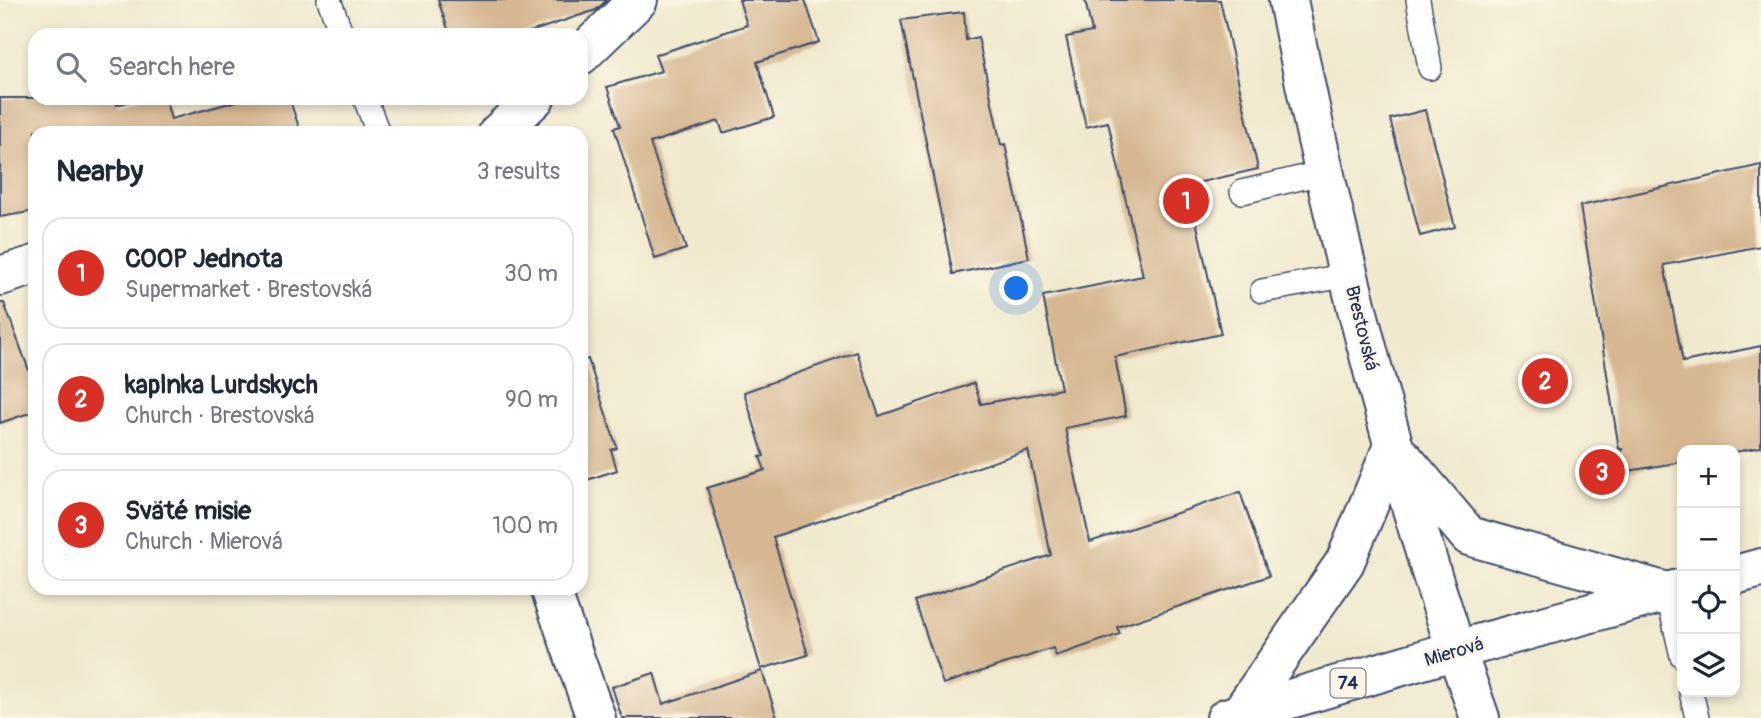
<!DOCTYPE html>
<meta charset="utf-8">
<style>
:root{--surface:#fff;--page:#f6f6f7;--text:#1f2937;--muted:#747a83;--line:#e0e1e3;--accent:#d93025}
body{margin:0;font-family:Pangolin,sans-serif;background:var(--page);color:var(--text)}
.controls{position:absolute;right:21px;bottom:21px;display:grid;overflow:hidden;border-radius:14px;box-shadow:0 4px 10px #0003}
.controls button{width:63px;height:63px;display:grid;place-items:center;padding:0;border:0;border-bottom:2px solid var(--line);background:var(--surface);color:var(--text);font:35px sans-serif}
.you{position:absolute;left:1017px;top:289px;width:24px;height:24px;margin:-18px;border:5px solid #fff;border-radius:50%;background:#1a73e8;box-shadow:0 0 0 10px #1a73e833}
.badge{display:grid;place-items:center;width:46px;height:46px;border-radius:50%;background:var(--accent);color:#fff;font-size:23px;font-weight:700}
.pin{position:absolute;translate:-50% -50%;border:4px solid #fff;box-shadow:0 2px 7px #0006}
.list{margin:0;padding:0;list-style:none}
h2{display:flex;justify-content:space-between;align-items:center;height:91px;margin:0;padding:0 28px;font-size:30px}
h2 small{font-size:23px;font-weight:400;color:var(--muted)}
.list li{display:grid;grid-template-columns:46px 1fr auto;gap:21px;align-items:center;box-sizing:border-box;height:112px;margin:0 14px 14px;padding:0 14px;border:2px solid var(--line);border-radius:21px}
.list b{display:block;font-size:26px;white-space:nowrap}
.list p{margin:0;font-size:23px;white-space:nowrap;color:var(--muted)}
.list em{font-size:23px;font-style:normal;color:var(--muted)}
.icon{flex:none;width:38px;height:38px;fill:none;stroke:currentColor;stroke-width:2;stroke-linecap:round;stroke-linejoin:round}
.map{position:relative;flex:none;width:1761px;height:718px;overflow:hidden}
.search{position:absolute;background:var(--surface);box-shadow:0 4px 10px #0003;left:28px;top:28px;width:560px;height:77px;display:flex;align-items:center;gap:18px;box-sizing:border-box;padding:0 24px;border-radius:21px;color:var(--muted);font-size:26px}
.panel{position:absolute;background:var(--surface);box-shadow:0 4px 10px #0003;left:28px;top:126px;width:560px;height:469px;border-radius:21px}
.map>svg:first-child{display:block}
.building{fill:#d6b792}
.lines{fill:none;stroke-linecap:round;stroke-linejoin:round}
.lane-casing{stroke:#3b4b6f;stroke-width:26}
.street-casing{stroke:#3b4b6f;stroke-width:42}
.secondary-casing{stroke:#3b4b6f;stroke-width:42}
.primary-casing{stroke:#3b4b6f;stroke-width:42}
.lane{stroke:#fff;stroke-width:23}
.street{stroke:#fff;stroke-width:38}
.secondary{stroke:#fff;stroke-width:38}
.primary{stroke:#fff;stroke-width:38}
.labels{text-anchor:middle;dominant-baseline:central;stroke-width:5;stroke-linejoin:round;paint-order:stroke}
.shield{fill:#fcf5e5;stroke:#5e6a86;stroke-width:2}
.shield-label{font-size:18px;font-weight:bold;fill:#1b2f5e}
.street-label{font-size:19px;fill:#1b2f5e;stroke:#fcf5e5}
</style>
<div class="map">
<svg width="1761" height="718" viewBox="0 0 1761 718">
<rect width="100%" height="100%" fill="#fcf5e5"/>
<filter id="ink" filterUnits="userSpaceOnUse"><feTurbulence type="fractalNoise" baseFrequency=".0143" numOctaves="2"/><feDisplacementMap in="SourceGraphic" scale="14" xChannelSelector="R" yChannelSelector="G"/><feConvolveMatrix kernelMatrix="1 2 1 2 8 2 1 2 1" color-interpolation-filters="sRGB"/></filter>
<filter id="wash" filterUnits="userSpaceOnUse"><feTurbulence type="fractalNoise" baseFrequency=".00686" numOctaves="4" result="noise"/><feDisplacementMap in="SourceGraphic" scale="28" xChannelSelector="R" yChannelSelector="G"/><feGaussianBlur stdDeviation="1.57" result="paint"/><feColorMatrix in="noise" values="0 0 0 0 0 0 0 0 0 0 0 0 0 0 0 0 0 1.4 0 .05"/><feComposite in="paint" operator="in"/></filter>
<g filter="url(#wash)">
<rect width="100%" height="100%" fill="#f0e9cd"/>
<g id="blocks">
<!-- building -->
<g class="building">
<path d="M438,0H606V1L596,10L521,35H450Z"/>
<path d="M739,0H805L819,42L757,62L774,117L723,133L719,121L650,143L686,249L655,259L614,128L620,126L607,87L661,71L655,55L747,25Z"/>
<path d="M1085,0H1220L1258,169L1188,185L1221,334L1115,357L1126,416L1065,428L1090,542L1240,492L1269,576L1117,627L1120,634L1056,656L1053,648L943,684L915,601L1051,555L1028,450L773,537L808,655L761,669L707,488L765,470L760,457L764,456L744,392L857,352L879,416L974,383L981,404L1061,389L1043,296L1143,276L1108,122L1086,127L1066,37L1092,32Z"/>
<path d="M964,12L966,40L978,37L1001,145L1005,144L1029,258L953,274L901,20Z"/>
<path d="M0,98H116L117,105L141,98H165L171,119L248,98H289L301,133H54L53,126L35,131V211L0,217Z"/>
<path d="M1425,110L1455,227L1420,236L1390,119Z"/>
<path d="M1761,165V246L1664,265L1683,362L1761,346V447L1735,452L1682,450V462L1622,472V449H1619L1580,206Z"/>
<path d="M0,303H4L35,387V411L0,423Z"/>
<path d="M588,359L617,448L611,450L617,470L581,482V360Z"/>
<path d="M762,671L777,718H622L612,687L654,673L663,704Z"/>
</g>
</g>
</g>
<g filter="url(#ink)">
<use href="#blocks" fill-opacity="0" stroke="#3b4b6f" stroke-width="2"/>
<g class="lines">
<defs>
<g id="lane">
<path d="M329,0L342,35"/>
<path d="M1418,0L1430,68"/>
<path d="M365,98L378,133"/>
<path d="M1242,192L1325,172"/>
<path d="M1262,291L1349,275"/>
<path d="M1667,592L1682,656"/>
<path d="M1691,692L1697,718"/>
</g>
<g id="street">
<path d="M581,55L638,0"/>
<path d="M498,133L535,98"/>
<path d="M0,276L35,265"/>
<path d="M550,588L596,718"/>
</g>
<g id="secondary">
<path d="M1288,0C1331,220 1386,438 1456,650"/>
<path d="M1403,458L1469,536L1667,592"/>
<path d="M1240,714L1345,562L1393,446"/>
</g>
<g id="primary">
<path d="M1735,575L1761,568"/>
<path d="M1456,650L1480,718"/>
<path d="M1226,718L1456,650L1682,588"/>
</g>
</defs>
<!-- lane casing -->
<use href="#lane" class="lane-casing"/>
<!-- street casing -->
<use href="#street" class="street-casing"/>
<!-- secondary casing -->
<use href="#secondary" class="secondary-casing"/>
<!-- primary casing -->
<use href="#primary" class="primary-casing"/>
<!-- lane -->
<use href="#lane" class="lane"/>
<!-- street -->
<use href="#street" class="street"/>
<!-- secondary -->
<use href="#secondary" class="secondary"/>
<!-- primary -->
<use href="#primary" class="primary"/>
</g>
</g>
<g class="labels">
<!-- shield labels -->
<rect class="shield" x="1330.5" y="668.5" width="35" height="29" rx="5"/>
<g class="shield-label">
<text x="1348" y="683">74</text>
</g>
<!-- street labels -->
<g class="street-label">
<text transform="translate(1362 328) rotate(76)">Brestovská</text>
<text transform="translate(1454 652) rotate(-17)">Mierová</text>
</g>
</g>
</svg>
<div class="controls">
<button>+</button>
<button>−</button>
<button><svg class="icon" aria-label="locate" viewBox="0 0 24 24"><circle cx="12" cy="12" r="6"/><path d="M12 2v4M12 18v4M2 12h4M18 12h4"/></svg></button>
<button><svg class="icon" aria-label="layers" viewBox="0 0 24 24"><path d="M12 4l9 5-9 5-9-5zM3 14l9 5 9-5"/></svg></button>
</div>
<div class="you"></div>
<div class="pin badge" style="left:1186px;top:201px">1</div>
<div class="pin badge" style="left:1545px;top:381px">2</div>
<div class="pin badge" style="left:1602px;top:472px">3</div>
<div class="search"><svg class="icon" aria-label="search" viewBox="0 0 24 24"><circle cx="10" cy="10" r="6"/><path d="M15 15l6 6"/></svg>Search here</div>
<section class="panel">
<h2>Nearby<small>3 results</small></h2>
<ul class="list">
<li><span class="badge">1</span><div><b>COOP Jednota</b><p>Supermarket · Brestovská</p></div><em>30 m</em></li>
<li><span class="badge">2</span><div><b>kaplnka Lurdskych</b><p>Church · Brestovská</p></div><em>90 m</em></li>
<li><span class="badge">3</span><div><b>Sväté misie</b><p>Church · Mierová</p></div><em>100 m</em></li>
</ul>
</section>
</div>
